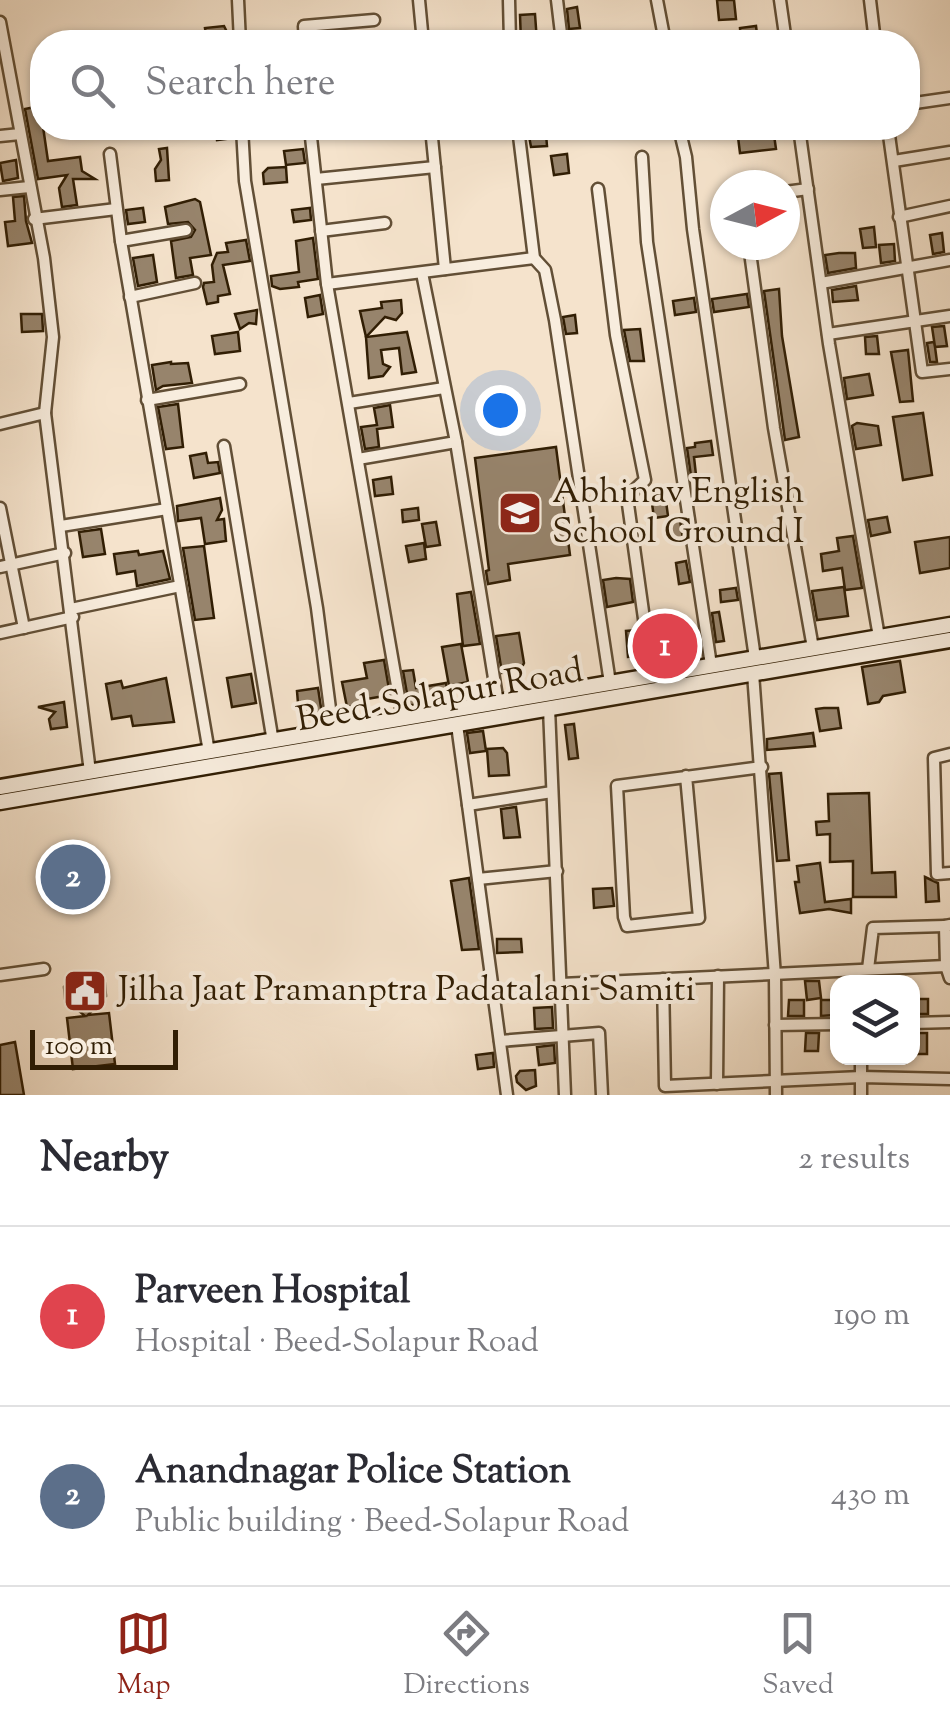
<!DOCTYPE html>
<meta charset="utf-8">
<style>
:root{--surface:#fff;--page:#f2f2f3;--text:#2b2b33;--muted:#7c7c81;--line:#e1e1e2;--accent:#8f2418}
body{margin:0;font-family:"Sorts Mill Goudy",serif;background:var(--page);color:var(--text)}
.controls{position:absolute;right:30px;bottom:30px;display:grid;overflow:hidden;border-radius:20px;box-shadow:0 2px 8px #0004}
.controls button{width:90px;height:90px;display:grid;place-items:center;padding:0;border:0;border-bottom:2px solid var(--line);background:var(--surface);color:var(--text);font:50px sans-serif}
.compass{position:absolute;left:710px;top:170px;width:90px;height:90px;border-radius:50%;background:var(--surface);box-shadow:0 2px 8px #0004;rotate:83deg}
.scale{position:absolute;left:30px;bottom:25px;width:148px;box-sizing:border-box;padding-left:10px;border:5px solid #311e04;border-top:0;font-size:28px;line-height:35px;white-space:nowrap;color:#311e04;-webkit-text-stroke:8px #f8edde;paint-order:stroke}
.you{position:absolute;left:500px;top:410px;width:35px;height:35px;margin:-25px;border:8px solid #fff;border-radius:50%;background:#1a73e8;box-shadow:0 0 0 15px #1a73e833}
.badge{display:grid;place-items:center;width:65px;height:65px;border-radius:50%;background:var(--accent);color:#fff;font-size:32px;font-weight:700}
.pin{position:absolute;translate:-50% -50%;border:5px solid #fff;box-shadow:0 2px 10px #0006}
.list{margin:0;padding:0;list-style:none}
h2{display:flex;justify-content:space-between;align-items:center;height:130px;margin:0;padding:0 40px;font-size:42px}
h2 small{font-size:32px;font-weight:400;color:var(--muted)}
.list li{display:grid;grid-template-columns:65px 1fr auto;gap:30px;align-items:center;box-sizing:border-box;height:180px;padding:0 40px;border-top:2px solid var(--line)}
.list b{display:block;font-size:38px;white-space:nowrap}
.list p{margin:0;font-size:32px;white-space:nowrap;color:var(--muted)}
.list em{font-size:32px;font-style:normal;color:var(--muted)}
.icon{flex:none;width:55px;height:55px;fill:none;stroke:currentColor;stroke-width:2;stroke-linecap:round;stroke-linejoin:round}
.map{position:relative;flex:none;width:950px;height:1095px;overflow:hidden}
.search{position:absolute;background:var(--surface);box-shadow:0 2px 8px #0004;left:30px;right:30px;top:30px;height:110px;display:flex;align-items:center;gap:25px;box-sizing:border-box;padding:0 35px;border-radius:40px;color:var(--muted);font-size:38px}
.sheet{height:490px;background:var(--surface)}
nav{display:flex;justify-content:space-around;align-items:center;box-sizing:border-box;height:140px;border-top:2px solid var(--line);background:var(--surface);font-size:28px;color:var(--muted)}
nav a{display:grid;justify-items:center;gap:5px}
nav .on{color:var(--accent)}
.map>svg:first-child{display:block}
.building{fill:#97846c;stroke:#311e04;stroke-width:2.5}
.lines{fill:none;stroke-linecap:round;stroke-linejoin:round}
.minor-casing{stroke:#624f36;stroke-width:15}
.secondary-casing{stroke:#311e04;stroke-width:19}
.minor{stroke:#f8edde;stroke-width:10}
.secondary{stroke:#f8edde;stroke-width:14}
.labels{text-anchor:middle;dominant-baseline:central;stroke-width:8;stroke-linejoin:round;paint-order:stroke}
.poi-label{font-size:35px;fill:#311e04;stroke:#f8edde;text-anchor:start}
.street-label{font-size:35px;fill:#311e04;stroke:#f8edde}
</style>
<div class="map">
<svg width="950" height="1095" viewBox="0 0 950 1095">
<rect width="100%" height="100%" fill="#f5e3cc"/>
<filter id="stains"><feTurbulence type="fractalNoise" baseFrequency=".002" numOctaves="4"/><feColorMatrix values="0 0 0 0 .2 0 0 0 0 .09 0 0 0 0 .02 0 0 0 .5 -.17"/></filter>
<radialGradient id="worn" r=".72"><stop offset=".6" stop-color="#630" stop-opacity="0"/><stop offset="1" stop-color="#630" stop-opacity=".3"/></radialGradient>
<!-- building -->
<g class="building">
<path d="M717,0H734L736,19L719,20Z"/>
<path d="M577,7L580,28L569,29L567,9Z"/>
<path d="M535,14L537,42H521L520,15Z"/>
<path d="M224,26L230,38L227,42H207L205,28Z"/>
<path d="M756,26L758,42H741L740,28Z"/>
<path d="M40,106L48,161L80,157L82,171L95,179H73L77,205L62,207L59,188L67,175L38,179L25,109Z"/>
<path d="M215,128H233L234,138L217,140Z"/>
<path d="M459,128H502V133L460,138Z"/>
<path d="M773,128L776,149L740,153L737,129Z"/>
<path d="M546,134L547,146L531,147L529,136Z"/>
<path d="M167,148L169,180L156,181L155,169L161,160L159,149Z"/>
<path d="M303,149L305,163L286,165L284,151Z"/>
<path d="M567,154L569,173L554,175L551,156Z"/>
<path d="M16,160L18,178L3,181L0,163Z"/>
<path d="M286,167L287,182L264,184L263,173L268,168Z"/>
<path d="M24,196L26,221L32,243L8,246L5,222L15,221L13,197Z"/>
<path d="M195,199L200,202L211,255L190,258L193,275L176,278L171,241L191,237L195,230L188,222L168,224L165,207Z"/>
<path d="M143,208L145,222L128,224L126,210Z"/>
<path d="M310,208L311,220L294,222L292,210Z"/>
<path d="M874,227L876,247L863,248L860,229Z"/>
<path d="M942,233L944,252L933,254L930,235Z"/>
<path d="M313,238L318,279L298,282L299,287L280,289L272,286L271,276L299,272L296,241Z"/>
<path d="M246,240L250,261L223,265L230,294L218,296V302L207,304L203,287L204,283L214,282L212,265L217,253L228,252L226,243Z"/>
<path d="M894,244L895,261L881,263L879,245Z"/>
<path d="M839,253H855L856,268L828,273L825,255Z"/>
<path d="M153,255L157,282L138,286L133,258Z"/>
<path d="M856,286L858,300L833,302L832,290Z"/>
<path d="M779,289L782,336L799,437L785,440L764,291Z"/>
<path d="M747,294L749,307L714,312L712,299Z"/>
<path d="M320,295L323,314L308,317L305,298Z"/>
<path d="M694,298L696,312L675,315L673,301Z"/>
<path d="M401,300L402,313L396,320L385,317L366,337L360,311L382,308L381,302Z"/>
<path d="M257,310L256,324L249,323L240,329L235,314Z"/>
<path d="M21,314H42L43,331L22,332Z"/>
<path d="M575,315L577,333L566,334L563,317Z"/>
<path d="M944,326L947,346L935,347L937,362H930L927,343L934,342L935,347L932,327Z"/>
<path d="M640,329L644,361H630L624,330Z"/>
<path d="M238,332L240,351L215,354L212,336Z"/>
<path d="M407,332L416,372L402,374L399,348L381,350L383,364L390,367L383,376L369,378L366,337Z"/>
<path d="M877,336L879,354H866L865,337Z"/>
<path d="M908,350L913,401L900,402L891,352Z"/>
<path d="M171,362V364L188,363L192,383L163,386L156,390L152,365Z"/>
<path d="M869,374L873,395L847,399L844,378Z"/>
<path d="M178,404L183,447L166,449L158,407Z"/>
<path d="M390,405L393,427L377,429L379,447L365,449L361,427L377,425L374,408Z"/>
<path d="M923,413L932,475L903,480L893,417Z"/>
<path d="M857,423L878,426L881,445L856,449L852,426Z"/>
<path d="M711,441L713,455L694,457L696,475L691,476L687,448L695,447V443Z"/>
<path d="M556,447L570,555L508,564L510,580L488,584L486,571L489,570L475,458Z"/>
<path d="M206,453L208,463L218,462L220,473L194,478L190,456Z"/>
<path d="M391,477L393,494L375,496L373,480Z"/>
<path d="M665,494L668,516L654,518L651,496Z"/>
<path d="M220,498L222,510L217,520L224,519L226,541L205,544L201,518L178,521L177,506Z"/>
<path d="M418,508L419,520L403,522L402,510Z"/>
<path d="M887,517L890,532L871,536L868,520Z"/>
<path d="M680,520L683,539L673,540L670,521Z"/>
<path d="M436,522L440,545L426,547L422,524Z"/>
<path d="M101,529L105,554L83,557L79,532Z"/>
<path d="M853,536L862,588L845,590L842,568L823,571L821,554L839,551L837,538Z"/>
<path d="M950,537V568L920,573L915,542Z"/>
<path d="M424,543L426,559L409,562L406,546Z"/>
<path d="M204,546L214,618L195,620L183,548Z"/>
<path d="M138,551L139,555L163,551L170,579L137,586L135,571L117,574L114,554Z"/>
<path d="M686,561L690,582L679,584L676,563Z"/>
<path d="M616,578L630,579L633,602L607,607L603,580Z"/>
<path d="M844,587L848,616L817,620L812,591Z"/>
<path d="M736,588L738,600L721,602L720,590Z"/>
<path d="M471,592L480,644L463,646L457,594Z"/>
<path d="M719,612L724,641L716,642L712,613Z"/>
<path d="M637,630L640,656L628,657L626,631Z"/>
<path d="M519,633L524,663L520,671L502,673L496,636Z"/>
<path d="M673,635L676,661L659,662L655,637Z"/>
<path d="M461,644L468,682L449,686L442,647Z"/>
<path d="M384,660L390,695L361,700L362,704L347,707L342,682L367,678L364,663Z"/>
<path d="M900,661L905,692L883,696L879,702L868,704L862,667Z"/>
<path d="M413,670L416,688L446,683L447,690L439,701L436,697L415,700V705H409L403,671Z"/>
<path d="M251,674L256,703L232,707L227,678Z"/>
<path d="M166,678L174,722L133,726L131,716L112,719L106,684L121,681L123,688Z"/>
<path d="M318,688L322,714L299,716L297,691Z"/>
<path d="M64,702L67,727L51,729L49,719L55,712L38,707Z"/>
<path d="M824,708H838L841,728L820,731L816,709Z"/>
<path d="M574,724L578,758L569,759L565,725Z"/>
<path d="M483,731L486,751L470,753L467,733Z"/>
<path d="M813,733L815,746L767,750V739Z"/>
<path d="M503,748L507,753L509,775L489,776L487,749Z"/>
<path d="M781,773L789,860L777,861L769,774Z"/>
<path d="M869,793L872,873L895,872L896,897H853V861L830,862V834L817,835L816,822L829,821L828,794Z"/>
<path d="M516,807L520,837L504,838L501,809Z"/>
<path d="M820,863L825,902L851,899V913L829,909L800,913L795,882H799L797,866Z"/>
<path d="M925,877L938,883L939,901L926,902Z"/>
<path d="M469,878L479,949L462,950L451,881Z"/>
<path d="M612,888L614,906L594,908L593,889Z"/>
<path d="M497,939H521L522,952L497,953Z"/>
<path d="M91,972L105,983L106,996L88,1015L109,1013L115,1064L73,1069L67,1018L85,1016L65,999L64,987L75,973Z"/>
<path d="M805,981H819L821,998L807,1000Z"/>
<rect x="914" y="999" width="14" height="15"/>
<path d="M789,1000H804V1016H788Z"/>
<path d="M821,1000H834V1015L821,1016Z"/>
<path d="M552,1007L553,1028L535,1029L534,1008Z"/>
<path d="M806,1033H819L818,1051H805Z"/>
<path d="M917,1033H927V1054H914Z"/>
<path d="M15,1042L24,1095H0V1045Z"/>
<path d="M554,1045L555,1063L539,1065L537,1047Z"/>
<path d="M493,1053L494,1067L478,1069L476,1055Z"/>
<path d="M535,1070L536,1086L526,1090L517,1082L516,1076L520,1071Z"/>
</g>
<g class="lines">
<defs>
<g id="minor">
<path d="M238,0L240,42"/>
<path d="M419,0L423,42"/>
<path d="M509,0L510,42"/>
<path d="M557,0L562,42"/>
<path d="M657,0L665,42"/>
<path d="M780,0L786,42"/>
<path d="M870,0L875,42"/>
<path d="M0,22L44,258L53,337L45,413"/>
<path d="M305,42L304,26L374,20"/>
<path d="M908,104L950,98"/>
<path d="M242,128L245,181L317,608L333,732"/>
<path d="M310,128L327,284L403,720"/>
<path d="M431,128L445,269"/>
<path d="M518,128L534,258L545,270L555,320L610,683"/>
<path d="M679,128L686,157L693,229L755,658"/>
<path d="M799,128L829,344L879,637"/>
<path d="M888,128L922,372L950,369"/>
<path d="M0,136L20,134"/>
<path d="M110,154L121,241L209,752"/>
<path d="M642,157L647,242L711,665"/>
<path d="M894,161L950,152"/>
<path d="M316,179L435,167"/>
<path d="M598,189L616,335L645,480L627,497L652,676"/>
<path d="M0,190L29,187"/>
<path d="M785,192L808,189"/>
<path d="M899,217L950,206"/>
<path d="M34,219L116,209"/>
<path d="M321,231L385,223"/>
<path d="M121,241L186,230"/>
<path d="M749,245L774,428L813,648"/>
<path d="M422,273L456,442L498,703"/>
<path d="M821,283L950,260"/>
<path d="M327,284L534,258"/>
<path d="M130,297L195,283"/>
<path d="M828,334L950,316"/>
<path d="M147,400L240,384"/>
<path d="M349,403L444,388"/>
<path d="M0,424L45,413L90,772"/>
<path d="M224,446L273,742"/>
<path d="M358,459L456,442"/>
<path d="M0,508L24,628"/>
<path d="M61,526L167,509"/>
<path d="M0,567L65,553"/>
<path d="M71,609L180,586"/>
<path d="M0,633L73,617"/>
<path d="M753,673L775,976L776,1095"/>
<path d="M549,708L565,1095"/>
<path d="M457,725L468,805"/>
<path d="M950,754L934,758L937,874L950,873"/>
<path d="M686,776L699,918L627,926L624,917L617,786L762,767"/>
<path d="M478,879L557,871"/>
<path d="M950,925L945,926L946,966L950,978"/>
<path d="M868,969L873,928L945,926"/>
<path d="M0,975L44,969"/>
<path d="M663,979L665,1086L861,1077L950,1079"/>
<path d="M561,984L946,966"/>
<path d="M912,1023L950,1022"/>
<path d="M775,1025L838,1024"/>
<path d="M500,1041L599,1033L602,1095"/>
<path d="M861,1058V1095"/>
<path d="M717,1084L718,976"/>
<path d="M507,1095L468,805L552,792"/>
</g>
<g id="secondary">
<path d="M0,787L950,625"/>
<path d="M0,802L950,640"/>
</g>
</defs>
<!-- minor casing -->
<use href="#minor" class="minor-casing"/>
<!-- secondary casing -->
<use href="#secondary" class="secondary-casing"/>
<!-- minor -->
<use href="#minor" class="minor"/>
<!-- secondary -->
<use href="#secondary" class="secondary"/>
</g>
<!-- icons -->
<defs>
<symbol id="school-square" viewBox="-11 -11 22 22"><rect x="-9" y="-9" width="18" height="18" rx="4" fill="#8f2418" stroke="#f8edde"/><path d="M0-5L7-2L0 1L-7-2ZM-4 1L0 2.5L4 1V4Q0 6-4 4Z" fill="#fff"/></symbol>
<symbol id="civic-square" viewBox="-11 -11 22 22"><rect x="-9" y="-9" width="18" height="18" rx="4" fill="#8f2418" stroke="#f8edde"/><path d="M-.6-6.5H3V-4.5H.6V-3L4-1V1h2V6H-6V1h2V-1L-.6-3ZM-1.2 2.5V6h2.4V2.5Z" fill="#fff"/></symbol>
</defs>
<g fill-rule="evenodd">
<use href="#school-square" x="495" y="488" width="50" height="50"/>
<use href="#civic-square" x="60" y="966" width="50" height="50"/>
</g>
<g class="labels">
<!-- poi labels -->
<g class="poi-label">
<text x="552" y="493">Abhinav English<tspan x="552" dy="40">School Ground I</tspan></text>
<text x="118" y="991">Jilha Jaat Pramanptra Padatalani Samiti</text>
</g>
<!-- street labels -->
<g class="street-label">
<text transform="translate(440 697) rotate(-10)">Beed-Solapur Road</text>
</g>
</g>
<rect width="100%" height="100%" filter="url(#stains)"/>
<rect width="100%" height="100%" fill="url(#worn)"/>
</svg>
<div class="controls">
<button><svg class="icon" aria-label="layers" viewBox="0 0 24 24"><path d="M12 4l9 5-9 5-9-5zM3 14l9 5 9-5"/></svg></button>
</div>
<svg class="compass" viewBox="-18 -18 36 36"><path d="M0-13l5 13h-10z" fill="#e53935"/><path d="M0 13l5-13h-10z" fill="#7c7c81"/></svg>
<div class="scale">100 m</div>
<div class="you"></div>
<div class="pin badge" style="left:665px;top:646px;background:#e0444e">1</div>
<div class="pin badge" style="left:73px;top:877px;background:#5c6f8a">2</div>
<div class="search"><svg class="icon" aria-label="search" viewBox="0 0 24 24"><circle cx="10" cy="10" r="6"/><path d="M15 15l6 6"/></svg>Search here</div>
</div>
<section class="sheet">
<h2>Nearby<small>2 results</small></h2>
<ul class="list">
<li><span class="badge" style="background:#e0444e">1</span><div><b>Parveen Hospital</b><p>Hospital · Beed-Solapur Road</p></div><em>190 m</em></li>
<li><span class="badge" style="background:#5c6f8a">2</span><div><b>Anandnagar Police Station</b><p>Public building · Beed-Solapur Road</p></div><em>430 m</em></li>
</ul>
</section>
<nav>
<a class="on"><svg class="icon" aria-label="map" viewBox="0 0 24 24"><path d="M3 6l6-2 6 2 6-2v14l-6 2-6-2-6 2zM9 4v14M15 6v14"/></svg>Map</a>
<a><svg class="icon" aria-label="directions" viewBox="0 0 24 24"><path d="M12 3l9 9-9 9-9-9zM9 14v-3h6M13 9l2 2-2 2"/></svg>Directions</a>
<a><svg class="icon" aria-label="saved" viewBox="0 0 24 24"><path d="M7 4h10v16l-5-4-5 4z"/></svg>Saved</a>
</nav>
